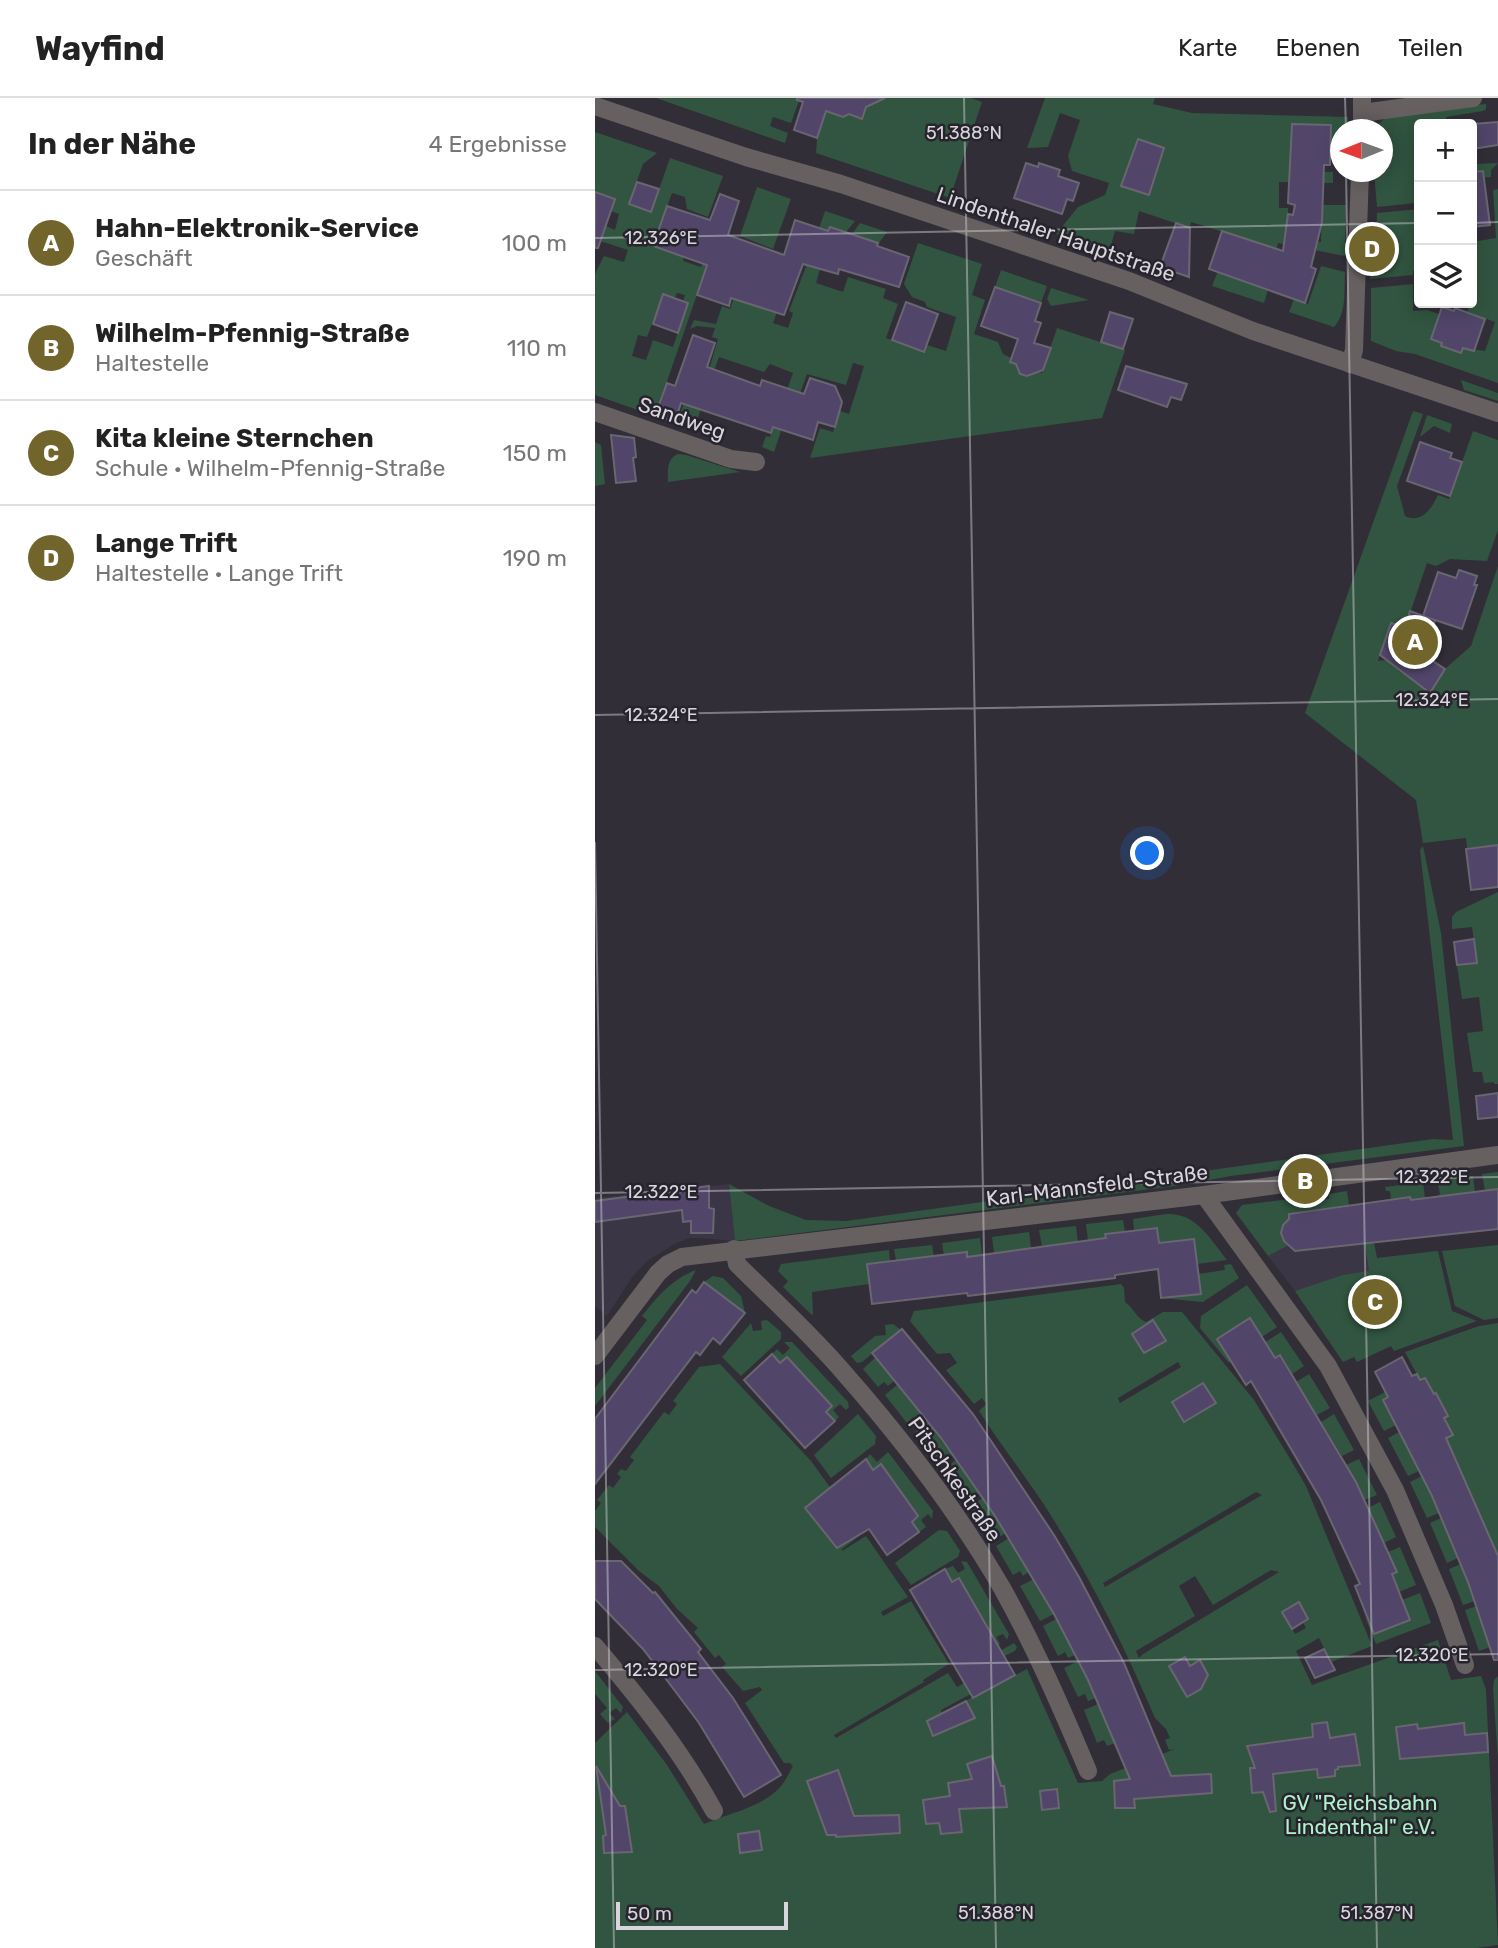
<!DOCTYPE html>
<html lang="de">
<meta charset="utf-8">
<style>
:root{--surface:#fff;--page:#f6f6f6;--text:#222;--muted:#767676;--line:#e0e0e0;--accent:#71652b}
body{margin:0;font-family:Rubik,sans-serif;background:var(--page);color:var(--text)}
.controls{position:absolute;right:21px;top:21px;display:grid;overflow:hidden;border-radius:7px;box-shadow:0 4px 18px #0003}
.controls button{width:63px;height:63px;display:grid;place-items:center;padding:0;border:0;border-bottom:2px solid var(--line);background:var(--surface);color:var(--text);font:35px sans-serif}
.compass{position:absolute;left:735px;top:21px;width:63px;height:63px;border-radius:50%;background:var(--surface);box-shadow:0 4px 18px #0003;rotate:269deg}
.scale{position:absolute;left:21px;bottom:18px;width:172px;box-sizing:border-box;padding-left:7px;border:4px solid #d8d6dc;border-top:0;font-size:19px;line-height:24px;white-space:nowrap;color:#d8d6dc;-webkit-text-stroke:5px #27242e;paint-order:stroke}
.you{position:absolute;left:553px;top:756px;width:24px;height:24px;margin:-18px;border:5px solid #fff;border-radius:50%;background:#1a73e8;box-shadow:0 0 0 10px #1a73e833}
.badge{display:grid;place-items:center;width:46px;height:46px;border-radius:50%;background:var(--accent);color:#fff;font-size:23px;font-weight:700}
.pin{position:absolute;translate:-50% -50%;border:4px solid #fff;box-shadow:0 2px 7px #0006}
.list{margin:0;padding:0;list-style:none}
h2{display:flex;justify-content:space-between;align-items:center;height:91px;margin:0;padding:0 28px;font-size:30px}
h2 small{font-size:23px;font-weight:400;color:var(--muted)}
.list li{display:grid;grid-template-columns:46px 1fr auto;gap:21px;align-items:center;box-sizing:border-box;height:105px;padding:0 28px;border-top:2px solid var(--line)}
.list b{display:block;font-size:26px;white-space:nowrap}
.list p{margin:0;font-size:23px;white-space:nowrap;color:var(--muted)}
.list em{font-size:23px;font-style:normal;color:var(--muted)}
.icon{flex:none;width:38px;height:38px;fill:none;stroke:currentColor;stroke-width:2;stroke-linecap:round;stroke-linejoin:round}
.map{position:relative;flex:none;width:903px;height:1850px;overflow:hidden}
header{display:flex;align-items:center;gap:42px;box-sizing:border-box;height:98px;padding:0 35px;background:var(--surface);border-bottom:2px solid var(--line)}
header strong{font-size:33px}
nav{display:flex;gap:38px;margin-inline-start:auto;font-size:24px}
main{display:flex}
aside{flex:1;background:var(--surface)}
.map>svg:first-child{display:block}
.built{fill:#3b3646}
.green{fill:#315540;fill-rule:evenodd}
.building{fill:#514669;stroke:#696671;stroke-width:2}
.lines{fill:none;stroke-linecap:round;stroke-linejoin:round}
.minor{stroke:#666060;stroke-width:18}
.tertiary{stroke:#666060;stroke-width:18}
.ticks{fill:none;stroke:#d8d6dc;stroke-width:2;stroke-opacity:0.45}
.labels{text-anchor:middle;dominant-baseline:central;stroke-width:5;stroke-linejoin:round;paint-order:stroke}
.street-label{font-size:21px;fill:#d8d6dc;stroke:#27242e}
.park-label{font-size:21px;fill:#aef3c9;stroke:#27242e}
.ticks-label{font-size:18px;text-anchor:middle;fill:#d8d6dc;stroke:#27242e;stroke-width:5;stroke-linejoin:round;paint-order:stroke}
</style>
<header>
<strong>Wayfind</strong>
<nav><a>Karte</a><a>Ebenen</a><a>Teilen</a></nav>
</header>
<main>
<aside>
<h2>In der Nähe<small>4 Ergebnisse</small></h2>
<ul class="list">
<li><span class="badge">A</span><div><b>Hahn-Elektronik-Service</b><p>Geschäft</p></div><em>100 m</em></li>
<li><span class="badge">B</span><div><b>Wilhelm-Pfennig-Straße</b><p>Haltestelle</p></div><em>110 m</em></li>
<li><span class="badge">C</span><div><b>Kita kleine Sternchen</b><p>Schule · Wilhelm-Pfennig-Straße</p></div><em>150 m</em></li>
<li><span class="badge">D</span><div><b>Lange Trift</b><p>Haltestelle · Lange Trift</p></div><em>190 m</em></li>
</ul>
</aside>
<div class="map">
<svg width="903" height="1850" viewBox="0 0 903 1850">
<rect width="100%" height="100%" fill="#312e38"/>
<!-- built -->
<g class="built">
<path d="M134,1086L140,1143L105,1140H95L81,1145L52,1163L37,1179L12,1218L0,1208V1100Z"/>
<path d="M779,1145L782,1160L840,1153L855,1215L748,1264L700,1193L673,1158L696,1146L698,1153Z"/>
</g>
<!-- green -->
<g class="green">
<path d="M61,0H205L196,25L178,19L175,28L193,35L190,45Z"/>
<path d="M274,0H376L387,4L355,100L221,55L222,40L232,8L248,19L254,16L266,20Z"/>
<path d="M450,0H560L558,6L597,15L753,19V31L746,32L745,41L736,40V27L697,26L695,73L738,74V85L684,84V110H693V130L708,143L726,144L727,107H751L750,158L683,145L681,156L689,160L678,194L673,192L669,205L617,188L623,173L657,185L661,188L674,148L596,124L595,130L544,113L539,136L520,133L514,154L461,136L483,109L510,97L514,85L477,73L473,58L485,22L465,15L453,49L432,50Z"/>
<path d="M891,6V11L888,13L851,19L852,26H824V102L821,105L782,109L779,74H788V32L780,31V29L789,21L825,13Z"/>
<path d="M0,34L62,55L48,66L34,106L56,114L75,60L128,78L113,119L92,111L90,99L77,95L58,147L89,159L88,163L106,169L121,126L135,131L118,182L108,179L60,318L0,297V176L9,158L29,164L33,152L5,143L11,128L20,132L24,116L16,113L0,94ZM82,195L90,197L83,220L87,222L78,249L58,242L51,262L37,258L43,237L52,239L68,197L80,200Z"/>
<path d="M903,65L896,72V79L884,80L886,94L877,95V66Z"/>
<path d="M162,89L196,101L178,151L145,138Z"/>
<path d="M903,91V285L820,256L801,253L776,243V190L818,186V213L832,212L844,216L836,241L847,245V248L865,255L868,250L890,253L900,224L872,214L878,198L877,144L901,140L898,92Z"/>
<path d="M824,111V172L818,173V177L775,181V169L781,153L782,115Z"/>
<path d="M230,113L260,123L251,134L235,129L221,169L225,171L221,185L248,194L253,179L291,191L288,200L303,206L291,240L328,254L332,247L351,253L361,219L332,209L330,204L317,199L309,186L323,145L387,166L377,197L390,202L379,236L403,244L408,256L416,260L415,264L447,275L462,230L530,252L507,320L215,360L225,330L238,334L245,313L254,316L269,268L258,265L251,287L212,276L203,301L197,300L179,354L167,349L171,338L175,339L198,275L175,266L169,274L124,259L99,331L82,325L91,299L105,303L123,241L117,239L120,230L102,228L95,231L99,222L121,226L127,208L135,211L142,192L182,214L178,225L193,230L198,215L194,213L212,166Z"/>
<path d="M265,125L292,134L281,149L282,145L257,136Z"/>
<path d="M726,168L750,174C749,193 752,215 739,229L694,214L699,201L713,206Z"/>
<path d="M406,172L452,188L446,205L400,189Z"/>
<path d="M456,190L494,202L456,208L452,201Z"/>
<path d="M866,282L903,295V303L869,292Z"/>
<path d="M818,313L828,316L802,388L810,418C827,426 837,410 843,397L854,401L878,333L903,342V432L892,463L855,461L841,468L832,465L810,530L795,525L783,563L801,561L835,594L850,571L876,548L903,468V747L872,750L871,740L828,745L821,702L710,615Z"/>
<path d="M832,317L857,326L855,335L839,328L825,339Z"/>
<path d="M0,344L6,347L10,386L0,388Z"/>
<path d="M83,356L91,357L145,374L73,384C73,373 71,361 83,356Z"/>
<path d="M828,748L846,835L869,1048L636,1078L580,1088L140,1143L134,1086L174,1108L211,1122L251,1123L838,1041L858,1042L825,752Z"/>
<path d="M903,794V986H899V984L889,985L887,974H878L872,935L888,933L884,899L867,901L862,867L882,866L877,829L857,831V819L861,814Z"/>
<path d="M903,1074V1091L890,1093L887,1076Z"/>
<path d="M878,1078L880,1094L841,1099L845,1096L843,1087H839V1082Z"/>
<path d="M828,1084L830,1100L816,1102L815,1099L796,1101L795,1093H791L790,1089Z"/>
<path d="M752,1093L754,1107L694,1116V1123L688,1127L686,1135L689,1143L696,1146L673,1158L641,1115L647,1107L719,1098L720,1103L734,1101V1096Z"/>
<path d="M571,1116C601,1114 615,1141 632,1162L602,1166L599,1141L564,1145L562,1130L539,1132L538,1121Z"/>
<path d="M528,1122L530,1134L510,1137L511,1140L493,1143L491,1126Z"/>
<path d="M481,1128L483,1144L447,1149L444,1132Z"/>
<path d="M434,1134L436,1150L399,1155L397,1139Z"/>
<path d="M385,1140L387,1157L372,1159V1155L349,1158L347,1145Z"/>
<path d="M779,1145L782,1160L843,1153L857,1213L882,1223L799,1253L796,1248L762,1264L759,1259L748,1264L700,1193L748,1177L774,1173L770,1146Z"/>
<path d="M337,1147L339,1159L301,1162L299,1151Z"/>
<path d="M903,1147V1220L889,1222L860,1208L847,1153Z"/>
<path d="M294,1152L295,1163L272,1166L274,1186L217,1194L218,1216L217,1217L188,1189L193,1183L183,1173L186,1166Z"/>
<path d="M636,1166L644,1180L608,1204L566,1200L605,1196L603,1176L630,1172L629,1167Z"/>
<path d="M101,1172L95,1183L0,1308V1290L52,1222L47,1218C63,1198 77,1181 101,1172Z"/>
<path d="M118,1178L128,1180L146,1198L150,1215L109,1184Z"/>
<path d="M526,1186L529,1190L530,1204C539,1210 541,1220 551,1224L568,1214H587L659,1302L694,1359L711,1388L777,1548L736,1564L724,1540L701,1553L717,1587L843,1542L856,1582L886,1578L891,1591L903,1847L882,1850H0V1645L32,1614L72,1667L109,1726C133,1715 169,1709 186,1688C191,1682 194,1675 198,1668L195,1665H189L150,1605L167,1592L165,1589L148,1593L127,1569L131,1566L124,1557L120,1560L99,1534L103,1530L82,1511L64,1488L44,1473L0,1429V1413L6,1405L2,1402L14,1387L18,1390L26,1379L22,1376L26,1371L31,1373L39,1362L35,1359L69,1314L74,1317L82,1306L78,1303L104,1269L125,1266L216,1363L268,1435L247,1451V1453L271,1438L313,1499L286,1514L288,1518L316,1503L354,1566L328,1582L329,1584L239,1637L241,1640L353,1575L362,1589L378,1580L373,1571L419,1545L422,1549L420,1553L393,1566L402,1582L346,1612L347,1615L432,1571L483,1685L507,1683L515,1676L580,1651L574,1652L570,1642L575,1640L571,1631L560,1620C531,1552 499,1487 460,1424C437,1386 408,1351 384,1313L391,1306L387,1300L379,1306L351,1272L362,1265L355,1255L342,1256L315,1223L319,1213ZM583,1264L586,1269L525,1305L523,1300ZM661,1394L667,1397L510,1489L508,1485ZM676,1472L684,1474L548,1556L544,1560L541,1553L600,1518L584,1488L600,1478L618,1507ZM704,1505L713,1520L708,1524L711,1530L700,1536L687,1514Z"/>
<path d="M652,1187L682,1229L667,1239L654,1220L622,1241L636,1263L634,1265L605,1230L606,1218Z"/>
<path d="M172,1222L186,1234V1241L146,1278L127,1259L156,1225L158,1233L167,1232L166,1223Z"/>
<path d="M903,1225V1458L851,1340L857,1337L849,1320L853,1317L841,1295L837,1297L830,1280L825,1282L810,1254L884,1228Z"/>
<path d="M298,1226L306,1232L267,1264L262,1265L256,1258L280,1238L291,1237L290,1227Z"/>
<path d="M686,1234L709,1268L697,1276L686,1257L680,1260L670,1244Z"/>
<path d="M189,1244H197L253,1304L254,1309L251,1312L245,1306L238,1312L244,1319L240,1323L231,1314L237,1307L192,1259L185,1265L177,1256L182,1251L188,1257L195,1250Z"/>
<path d="M281,1259L299,1283L293,1288L289,1284L283,1289L268,1271Z"/>
<path d="M714,1276L735,1310L722,1317L701,1284Z"/>
<path d="M302,1287L328,1319L322,1324L318,1319L312,1325L290,1297Z"/>
<path d="M790,1294L793,1299L788,1302L801,1327L789,1333L773,1303Z"/>
<path d="M263,1316L281,1338L280,1346L236,1380L219,1357Z"/>
<path d="M739,1316L759,1352L747,1358L726,1324Z"/>
<path d="M332,1324L357,1357L352,1361L348,1357L342,1362L320,1334Z"/>
<path d="M804,1334L824,1373L813,1378L793,1340Z"/>
<path d="M293,1354L338,1413L337,1421L333,1416L326,1422L331,1429L324,1434L317,1424L323,1418L286,1366L278,1372L271,1361L275,1356L282,1364Z"/>
<path d="M764,1361L782,1397L769,1402L751,1367Z"/>
<path d="M361,1362L384,1395L378,1399L374,1395L368,1399L348,1371Z"/>
<path d="M827,1378L844,1415L832,1420L815,1384Z"/>
<path d="M388,1400L411,1435L404,1439L401,1435L394,1439L374,1409Z"/>
<path d="M785,1404L801,1439L789,1445L773,1410Z"/>
<path d="M846,1420L863,1460L852,1465L835,1425Z"/>
<path d="M344,1432L352,1433L365,1453L363,1459L316,1487L300,1465Z"/>
<path d="M414,1440L435,1473L428,1478L425,1473L418,1477L401,1448Z"/>
<path d="M805,1449L821,1487L804,1494L797,1476L793,1454Z"/>
<path d="M366,1463L372,1464L414,1536L412,1542L408,1536L401,1539L405,1546L396,1552L397,1536L364,1480L357,1484L350,1471L358,1468L363,1475L370,1471Z"/>
<path d="M866,1466L880,1503L868,1507L854,1471Z"/>
<path d="M439,1481L459,1516L445,1523L425,1488Z"/>
<path d="M825,1495L836,1525L781,1546L768,1514L779,1536L814,1522L807,1502Z"/>
<path d="M882,1508L895,1549L884,1553L870,1512Z"/>
<path d="M461,1521L480,1557L473,1560L470,1554L463,1558L448,1528Z"/>
<path d="M483,1563L501,1600L493,1603L490,1596L483,1599L469,1570Z"/>
<path d="M0,1573L28,1609L26,1615L21,1610L14,1615L20,1621L13,1625L5,1616L12,1610L0,1596Z"/>
<path d="M903,1578V1661L898,1591L899,1582Z"/>
<path d="M503,1606L520,1645L512,1648L509,1642L502,1645L489,1612Z"/>
</g>
<!-- building -->
<g class="building">
<path d="M202,0H290L271,9L267,21L254,16L248,19L231,13L222,40L199,32L208,4L202,2Z"/>
<path d="M903,24V47L877,51V26Z"/>
<path d="M697,26L736,27L735,67H729L727,124L716,169L721,171L710,205L614,171L627,133L688,153L693,116L698,117L700,107L693,105Z"/>
<path d="M543,41L569,50L554,97L526,88Z"/>
<path d="M431,65L443,69L444,65L465,72L463,78L484,85L478,103L472,101L467,116L419,100Z"/>
<path d="M888,73L895,127L877,129V74Z"/>
<path d="M42,84L64,91L56,114L34,106Z"/>
<path d="M0,94L20,101L3,150H0Z"/>
<path d="M125,96L144,103L133,137L189,157L200,122L233,133L235,129L283,145L282,148L314,159L304,189L244,171L243,176L208,166L189,217L136,200L134,208L102,197L112,167L58,148L72,108L115,122Z"/>
<path d="M581,125L595,130L594,179L565,169Z"/>
<path d="M400,189L446,205L440,223L446,225L439,245L456,250L448,272L432,278L425,276L421,266L415,264L423,241L386,228Z"/>
<path d="M68,196L93,205L83,235L58,226Z"/>
<path d="M311,204L343,216L329,254L297,242Z"/>
<path d="M847,209L859,213L860,210L890,221L879,253L868,250L866,255L846,248L847,245L836,241Z"/>
<path d="M515,214L538,221L528,251L506,244Z"/>
<path d="M98,237L120,245L112,269L165,288L167,282L209,296L215,280L240,288L247,304L240,329L223,324L218,342L178,329L176,335L86,305L80,324L60,318L72,285L80,288Z"/>
<path d="M531,268L592,286L586,302L576,299L572,309L523,292Z"/>
<path d="M16,337L39,340L41,359L38,360L41,383L21,385Z"/>
<path d="M825,344L857,355L855,360L867,364L855,398L812,383Z"/>
<path d="M864,472L882,478L879,487H882L867,531L828,518L843,474L861,480Z"/>
<path d="M815,513L840,522L829,557L850,571L835,595L785,557L796,525L810,530Z"/>
<path d="M903,747V789L876,792L871,751Z"/>
<path d="M879,841L882,865L862,867L859,844Z"/>
<path d="M903,995V1019L883,1021L881,998Z"/>
<path d="M114,1088V1110L119,1111L118,1135H96V1123L88,1124L87,1112L0,1124V1103Z"/>
<path d="M903,1091V1131L700,1153L689,1143L686,1135L688,1127L694,1121V1116L815,1099L816,1102Z"/>
<path d="M562,1130L564,1145L599,1141L606,1196L566,1200L563,1171L520,1177V1180L373,1198L372,1195L277,1206L272,1166L372,1154V1159L511,1140L510,1136Z"/>
<path d="M109,1184L150,1215L125,1246L118,1240L105,1257L101,1254L0,1386V1321L97,1192L101,1195Z"/>
<path d="M655,1220L680,1260L685,1257L761,1384L802,1474L797,1476L815,1522L779,1536L760,1488L765,1486L726,1402L656,1283L651,1287L622,1241Z"/>
<path d="M558,1222L571,1243L549,1255L537,1236Z"/>
<path d="M307,1231L378,1316L459,1437L484,1479L529,1565L576,1678L616,1676L617,1695L539,1701L540,1710H520L519,1683L535,1681L493,1582L459,1516L400,1418L346,1340L277,1255Z"/>
<path d="M177,1256L185,1265L192,1259L237,1308L231,1314L240,1323L210,1350L149,1282Z"/>
<path d="M807,1259L817,1278L822,1276L825,1282L830,1280L839,1296L841,1295L853,1318L849,1320L858,1337L851,1340L903,1458V1562H899L873,1484L837,1398L788,1302L793,1299L780,1274Z"/>
<path d="M608,1285L621,1305L589,1324L577,1304Z"/>
<path d="M271,1361L278,1372L286,1366L323,1418L317,1424L324,1434L292,1457L274,1431L242,1450L210,1410Z"/>
<path d="M0,1463H26L58,1495L60,1494L106,1551L103,1554L138,1600L186,1677L149,1699L104,1625L77,1589L48,1551L0,1501Z"/>
<path d="M350,1471L357,1484L364,1480L420,1577L378,1600L315,1492Z"/>
<path d="M704,1504L713,1521L697,1531L687,1514Z"/>
<path d="M729,1551L740,1572L720,1580L710,1560Z"/>
<path d="M590,1559L595,1568L605,1562L613,1577L606,1591L592,1599L574,1568Z"/>
<path d="M371,1603L380,1620L338,1638L332,1623Z"/>
<path d="M732,1624L735,1640L760,1636L765,1667L743,1669V1671L740,1672V1678L723,1680L722,1671L678,1676L681,1713L675,1714L668,1694L657,1695L655,1670H660L652,1648L718,1639L717,1626Z"/>
<path d="M869,1625L870,1637L892,1635L893,1654L805,1661L801,1629L822,1626L823,1631Z"/>
<path d="M397,1658L406,1688H409L412,1709L364,1711L367,1734L346,1736L344,1725L331,1726L328,1702L355,1698L353,1685L377,1681L372,1666Z"/>
<path d="M1,1668L25,1708H30L37,1754L9,1755L8,1738L11,1737Z"/>
<path d="M243,1672L259,1718L304,1717L305,1735L241,1739V1737H232L212,1683Z"/>
<path d="M462,1691L464,1710L447,1712L445,1693Z"/>
<path d="M164,1733L167,1752L145,1755L143,1736Z"/>
</g>
<g class="lines">
<!-- minor -->
<g class="minor">
<path d="M767,15L878,0"/>
<path d="M767,32V0"/>
<path d="M755,266L759,252L765,74"/>
<path d="M0,314L136,361L161,364"/>
<path d="M609,1097L733,1268L800,1392L849,1507L870,1567"/>
<path d="M139,1151L142,1166C178,1202 217,1237 250,1276C308,1342 363,1414 407,1490C440,1549 467,1611 493,1673"/>
<path d="M0,1258L63,1175L73,1166L87,1159L609,1097L903,1057"/>
<path d="M0,1548C44,1600 86,1652 119,1713"/>
</g>
<!-- tertiary -->
<path class="tertiary" d="M0,8L151,59L246,86L534,183L658,233L903,315"/>
</g>
<!-- ticks -->
<path class="ticks" d="M369,0L401,1850M750,0L751,32M751,74L782,1850M877,125L903,124M0,140L824,125M0,617L903,601M0,744L19,1850M0,1095L903,1079M0,1572L903,1556"/>
<g class="labels">
<!-- street labels -->
<g class="street-label">
<text transform="translate(461 136) rotate(19)">Lindenthaler Hauptstraße</text>
<text transform="translate(87 320) rotate(19)">Sandweg</text>
<text transform="translate(502 1087) rotate(-7)">Karl-Mannsfeld-Straße</text>
<text transform="translate(360 1381) rotate(55)">Pitschkestraße</text>
</g>
<!-- park labels -->
<g class="park-label">
<text x="765" y="1704">GV "Reichsbahn<tspan x="765" dy="24">Lindenthal" e.V.</tspan></text>
</g>
</g>
<g class="ticks-label">
<text x="369" y="41">51.388°N</text>
<text x="66" y="146">12.326°E</text>
<text x="837" y="608">12.324°E</text>
<text x="66" y="623">12.324°E</text>
<text x="837" y="1085">12.322°E</text>
<text x="66" y="1100">12.322°E</text>
<text x="837" y="1563">12.320°E</text>
<text x="66" y="1578">12.320°E</text>
<text x="401" y="1821">51.388°N</text>
<text x="782" y="1821">51.387°N</text>
</g>
</svg>
<div class="controls">
<button>+</button>
<button>−</button>
<button><svg class="icon" aria-label="layers" viewBox="0 0 24 24"><path d="M12 4l9 5-9 5-9-5zM3 14l9 5 9-5"/></svg></button>
</div>
<svg class="compass" viewBox="-18 -18 36 36"><path d="M0-13l5 13h-10z" fill="#e53935"/><path d="M0 13l5-13h-10z" fill="#767676"/></svg>
<div class="scale">50 m</div>
<div class="you"></div>
<div class="pin badge" style="left:820px;top:544px">A</div>
<div class="pin badge" style="left:710px;top:1083px">B</div>
<div class="pin badge" style="left:780px;top:1204px">C</div>
<div class="pin badge" style="left:777px;top:151px">D</div>
</div>
</main>
